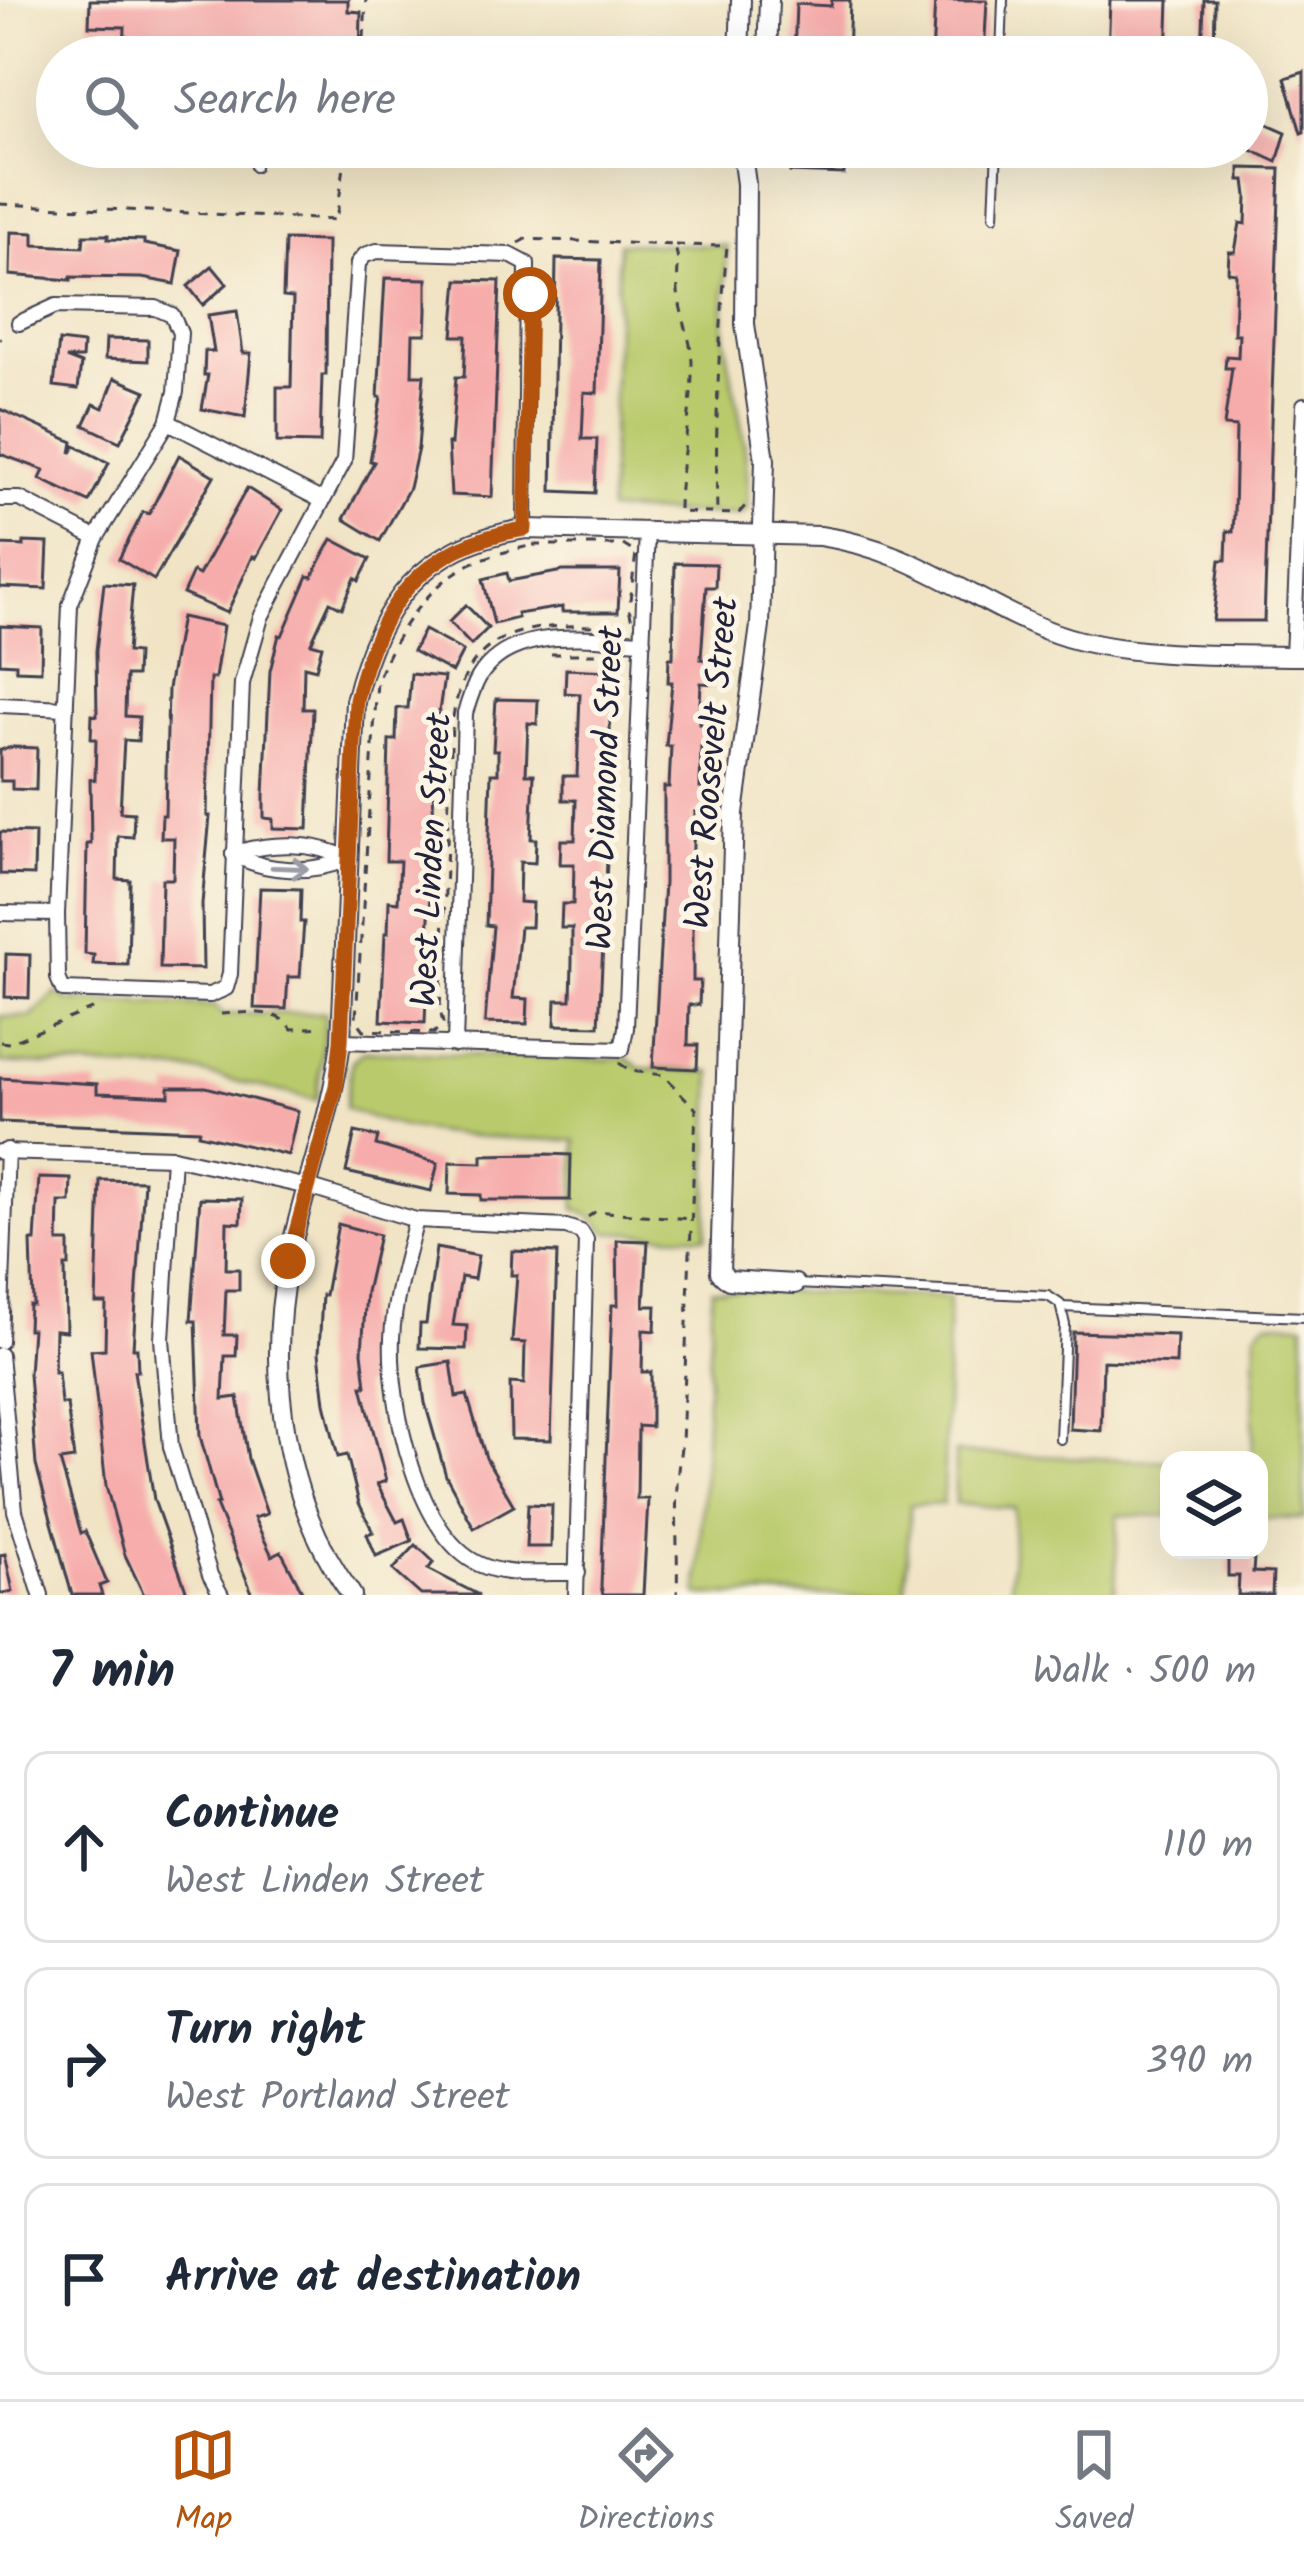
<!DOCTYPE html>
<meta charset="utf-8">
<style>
:root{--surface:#fff;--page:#f2f2f3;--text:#1f2937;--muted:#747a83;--line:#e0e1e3;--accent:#b45309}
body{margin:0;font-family:Kalam,sans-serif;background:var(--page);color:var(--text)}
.controls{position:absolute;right:36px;bottom:36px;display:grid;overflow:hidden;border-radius:24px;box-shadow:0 12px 48px #0002}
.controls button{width:108px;height:108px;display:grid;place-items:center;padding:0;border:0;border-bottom:3px solid var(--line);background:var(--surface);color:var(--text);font:60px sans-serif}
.stop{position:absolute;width:36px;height:36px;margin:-27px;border:9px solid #b45309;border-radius:50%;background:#fff}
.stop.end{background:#b45309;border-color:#fff;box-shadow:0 3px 12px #0008}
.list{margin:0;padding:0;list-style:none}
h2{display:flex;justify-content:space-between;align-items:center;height:156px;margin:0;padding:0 48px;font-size:51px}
h2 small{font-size:39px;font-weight:400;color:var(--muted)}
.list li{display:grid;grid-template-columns:78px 1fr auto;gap:36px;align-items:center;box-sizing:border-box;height:192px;margin:0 24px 24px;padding:0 24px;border:3px solid var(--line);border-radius:24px}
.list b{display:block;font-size:45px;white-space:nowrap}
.list p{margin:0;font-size:39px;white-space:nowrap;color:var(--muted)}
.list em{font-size:39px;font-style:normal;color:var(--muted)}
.icon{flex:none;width:66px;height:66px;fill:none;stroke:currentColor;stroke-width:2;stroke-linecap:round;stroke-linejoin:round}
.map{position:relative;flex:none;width:1304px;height:1595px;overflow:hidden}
.search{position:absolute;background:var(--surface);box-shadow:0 12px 48px #0002;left:36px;right:36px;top:36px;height:132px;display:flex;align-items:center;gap:30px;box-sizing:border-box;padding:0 42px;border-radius:66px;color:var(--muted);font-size:45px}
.sheet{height:804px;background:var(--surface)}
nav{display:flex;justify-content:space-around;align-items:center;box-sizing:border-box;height:168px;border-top:3px solid var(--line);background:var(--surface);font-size:33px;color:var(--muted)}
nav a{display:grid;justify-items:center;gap:6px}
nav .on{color:var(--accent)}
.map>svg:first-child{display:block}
.green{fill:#b9ca6c;stroke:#6e7654;stroke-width:3}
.building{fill:#f6acab}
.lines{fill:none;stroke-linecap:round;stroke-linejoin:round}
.service-casing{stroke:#413f50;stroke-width:12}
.minor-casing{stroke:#413f50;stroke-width:18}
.tertiary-casing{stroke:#413f50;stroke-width:22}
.path{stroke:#413f50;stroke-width:3;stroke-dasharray:9 9;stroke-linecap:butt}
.service{stroke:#fff;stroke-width:8}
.minor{stroke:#fff;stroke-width:14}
.tertiary{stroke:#fff;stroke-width:18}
.oneway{stroke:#9c9ca7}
.route{stroke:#b45309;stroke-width:15}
.labels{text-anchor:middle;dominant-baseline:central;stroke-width:10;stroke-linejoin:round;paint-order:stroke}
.street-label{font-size:36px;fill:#22223b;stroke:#fcf5e5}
</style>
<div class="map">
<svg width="1304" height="1595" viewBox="0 0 1304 1595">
<rect width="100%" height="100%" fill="#fcf5e5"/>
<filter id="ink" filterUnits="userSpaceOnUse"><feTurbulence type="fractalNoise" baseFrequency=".00833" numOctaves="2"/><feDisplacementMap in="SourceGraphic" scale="24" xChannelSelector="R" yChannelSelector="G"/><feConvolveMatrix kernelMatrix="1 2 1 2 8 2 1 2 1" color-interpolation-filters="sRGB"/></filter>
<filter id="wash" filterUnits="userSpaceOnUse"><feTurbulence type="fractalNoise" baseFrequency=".004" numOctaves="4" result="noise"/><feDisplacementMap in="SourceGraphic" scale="48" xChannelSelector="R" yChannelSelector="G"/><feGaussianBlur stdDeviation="2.7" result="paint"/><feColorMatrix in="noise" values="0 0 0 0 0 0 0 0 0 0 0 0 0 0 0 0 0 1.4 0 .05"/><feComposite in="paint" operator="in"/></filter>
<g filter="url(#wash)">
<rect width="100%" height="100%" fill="#f0e4c5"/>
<!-- green -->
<g class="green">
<path d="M619,243L727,246C726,280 722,316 727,350C736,405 751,453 747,509L741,515L609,511Z"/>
<path d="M56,993L70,1001L215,1006L221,1014L326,1013L317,1100L193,1071L0,1063V1016L31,1017Z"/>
<path d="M364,1051L609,1060L625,1057L640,1068L712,1072L706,1237L606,1232L594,1218L575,1209L576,1141C499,1137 417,1140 345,1108L352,1061Z"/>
<path d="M712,1289L949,1298L943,1504L910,1505L905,1595H698Z"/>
<path d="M1266,1322L1304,1323V1519L1259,1518V1460H1252L1256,1333Z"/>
<path d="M955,1453L1169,1461V1516L1118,1515L1115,1595H1010L1014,1508L955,1504Z"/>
</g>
<g id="blocks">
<!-- building -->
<g class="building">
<path d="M90,0H348V11L361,12L360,57H124L125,27L89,26Z"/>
<path d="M832,0H850L848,57H794L796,4L831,6Z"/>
<path d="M935,0H987L984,57H932Z"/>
<path d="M1110,0H1169L1167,57H1108Z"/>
<path d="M1204,0H1215L1214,57H1202Z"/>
<path d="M1304,72V132L1301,133L1285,78Z"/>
<path d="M1247,115L1286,132L1277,162L1247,148Z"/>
<path d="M790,147H845L844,174L790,172Z"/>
<path d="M1240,168L1280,169L1264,621H1213L1220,560H1226L1227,531L1233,532L1234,515L1236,427L1224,426L1232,368H1225L1226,356L1238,357L1239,334H1234L1236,273L1228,272L1229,252H1235L1240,223L1246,224L1247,196L1245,180H1240Z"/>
<path d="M11,232L34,233V245L83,247L84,235H108V239L144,240V244L181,251L175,284L142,278L71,277V280L10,275Z"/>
<path d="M285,240L327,241L326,375H322L320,443L277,442V387H291L293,298L283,297Z"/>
<path d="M556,259L601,260L597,393L584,392L582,439H597L595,493L552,491Z"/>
<path d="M212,266L227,284L203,305L188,286Z"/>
<path d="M385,278L427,279V311L426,334H413L412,375H424L418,448L409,488L380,541L344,519L374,462L370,461L381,397H378Z"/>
<path d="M458,280L500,281L492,497L451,495L448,443L451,444L456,377H464L466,336H453Z"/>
<path d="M237,311L243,353H251L245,417L202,409L208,375H204L205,351L214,352L208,315Z"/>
<path d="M106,339L148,340V361L105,359Z"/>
<path d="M59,341L83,344L82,358H66L81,364L78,389L54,386Z"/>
<path d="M115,378L146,391L120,442L84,425L94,404L103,408Z"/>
<path d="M0,409L73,442L71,453L75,446L109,463L89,502L40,479L44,470L0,454Z"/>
<path d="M179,455L214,476L154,580L119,559L143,512L149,514Z"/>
<path d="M247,488L282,510L256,558L253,556L227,613L183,594L193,572L199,575Z"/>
<path d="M332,539L370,559L359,581L355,578L342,608L330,602L311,643L322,646L316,669L304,666L303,709H313L308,829L273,828V819L264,818V795L270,671L279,635L282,636L308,576L312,577Z"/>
<path d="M24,542L48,543L46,589L0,587V545L24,546Z"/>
<path d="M675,563L716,564L715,587H706L701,659L715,660L714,684L701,683L699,724H712V748L701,747L700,788H710L709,812H695L693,844L692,884H706L705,908H693V981H700L699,1005H689L688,1045H698L697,1069L653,1067L664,883V787H669L671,746H666L672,682H668L669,658H673Z"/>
<path d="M563,571H620L618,612H562V607L517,614L518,618L494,624L483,579L507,573L509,581Z"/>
<path d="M104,583L133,585L127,652L137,653L136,676H126L125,716L139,717L138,741L124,740L120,812L134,813L133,837L118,836L117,879L130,880L128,965L93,964L94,955L85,954L87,844H91L90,779L95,780L96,739H91L92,715L97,716L96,651Z"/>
<path d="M466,605L488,628L471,645L449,622Z"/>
<path d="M181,617L223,626L215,678H210L207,816H210L202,904L203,969L160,968L162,879H173L174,838H161L162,815H165L168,689Z"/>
<path d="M0,626L42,628L41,671L16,670V664L0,663Z"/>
<path d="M424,630L463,651L452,672L413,651Z"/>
<path d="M566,669L609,671L611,778L599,1026L555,1025L556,1000H571L572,961V928H561L562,904H573L574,864H560L561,840H575L576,800H563V776H577L580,694L565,693Z"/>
<path d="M411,674L444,677L436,732L425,1023L381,1021L385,933H388L389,901L398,902L400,861H386L389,740H396L397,708H408Z"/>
<path d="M496,699L538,700L537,724L528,723L526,774H534L531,839H536L535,863L520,862L519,902L532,903L531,927H520L513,998L528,999L527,1024L485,1023L493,926L486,925L491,773H498V750H493Z"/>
<path d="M13,747L37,748L36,790L12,789V781H0V750Z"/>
<path d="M0,832L35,833L34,875L0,874Z"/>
<path d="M260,888L301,889L300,922H304L300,977H288L286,1009L254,1008Z"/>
<path d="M6,954L30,955L29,998L5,997Z"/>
<path d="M0,1078L97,1084V1093L128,1094L169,1096V1087H206L298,1111L288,1155L198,1134L199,1130L0,1122Z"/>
<path d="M355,1132L378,1137L376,1145L438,1163L431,1191L346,1172Z"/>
<path d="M546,1154L571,1155L570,1200H481V1195L449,1194L450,1162L482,1163V1155Z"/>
<path d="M39,1178L71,1179L70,1202H59L58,1242H69V1266H65L66,1331L55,1330L54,1372H58L61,1404H67L74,1459L60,1461L81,1533L85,1531L107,1583L99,1586L102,1595H72L36,1465L29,1374L32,1329H28L29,1305H33L31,1241H35Z"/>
<path d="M100,1180L144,1181L133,1348H137L138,1371H134L154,1500L186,1590L175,1595H144L125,1555L106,1486L91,1350L105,1349L106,1303H96Z"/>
<path d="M200,1198L242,1199L241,1223L227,1222L226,1269H239V1290H226L224,1335H237L236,1356H225L223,1399L238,1397L248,1459L267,1514L254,1518L272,1556L281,1551L304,1595H253L216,1505L219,1504L200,1436L196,1321H191Z"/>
<path d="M338,1224L379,1235L366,1292L362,1352L366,1386H362L386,1481L377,1484L397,1522L404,1519L412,1541L376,1556L367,1534L373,1532L359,1503L347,1455L338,1457L325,1403L319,1353L322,1295H325Z"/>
<path d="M617,1240L648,1241L644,1306H656L655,1331L643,1330L642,1372H651V1427L638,1426L637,1499H648L643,1595H603L601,1586L612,1305H618Z"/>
<path d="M436,1248L478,1256L474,1279L461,1277L453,1325L467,1326L466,1349L419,1348L420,1324H426Z"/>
<path d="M512,1251L557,1253L551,1440L511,1439L510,1383L524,1384L525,1343L512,1342L517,1275H511Z"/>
<path d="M1073,1332L1177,1335L1176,1364L1103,1361L1101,1431L1070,1429Z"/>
<path d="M451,1362L456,1397L467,1395L486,1458L514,1506L474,1528L446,1476L425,1403L420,1367Z"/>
<path d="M528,1504L552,1505L551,1547H526Z"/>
<path d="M416,1545L434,1562L428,1569L479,1595H421L393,1570Z"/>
<path d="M5,1554L13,1591L0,1594V1555Z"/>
<path d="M1228,1557L1254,1559L1253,1572L1273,1573L1272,1595H1238L1239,1576H1228Z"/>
</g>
</g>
</g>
<g filter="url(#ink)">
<use href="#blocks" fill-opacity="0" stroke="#413f50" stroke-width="3"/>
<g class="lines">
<defs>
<g id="service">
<path d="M1001,57L1003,0"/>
<path d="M357,147L367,152"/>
<path d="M255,167L256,147"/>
<path d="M994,216L997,147"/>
<path d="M796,1284L1048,1296L1060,1304L1065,1325L1060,1439"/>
<path d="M1061,1307L1304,1317"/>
</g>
<g id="minor">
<path d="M19,323L56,306L156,308L172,315L180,333L176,392L168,422L96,538L70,605L57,914L58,978L63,990L210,995L226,988L230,974L242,683L261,617L344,461L358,263L365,255L377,251L510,255L527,264L525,529"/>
<path d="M168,422L321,500"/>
<path d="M0,499H20L96,538"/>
<path d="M1293,656L1304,405"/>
<path d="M0,705L66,708"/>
<path d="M233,854C267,873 312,874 348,859"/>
<path d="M233,854C269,842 314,841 348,859"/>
<path d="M0,913L57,914"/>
<path d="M341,1041L622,1049L626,1028L647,530"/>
<path d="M455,1045L465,713C469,701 473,687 479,677C512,624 590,639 643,641"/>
<path d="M0,1152L173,1157L308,1187L416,1220L566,1227L581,1232L586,1240L576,1595"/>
<path d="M173,1157L162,1339L171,1447L210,1575L221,1595"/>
<path d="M416,1220C406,1259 394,1298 392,1338C389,1401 417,1544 486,1567C514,1577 549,1572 578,1573"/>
<path d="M0,1341L7,1150"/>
<path d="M0,1355L15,1511L41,1595"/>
</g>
<g id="tertiary">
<path d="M739,57L741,0"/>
<path d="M767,57L769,0"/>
<path d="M741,147L746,184L745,324L765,460L760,626L734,813L720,1272L729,1280L795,1284"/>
<path d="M352,1595C284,1503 266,1374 288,1263C303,1188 332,1117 341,1041L355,701C378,605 423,544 525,529L820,536C917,550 970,602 1057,634C1125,658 1230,655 1304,656"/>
</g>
</defs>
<!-- service casing -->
<use href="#service" class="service-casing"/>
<!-- minor casing -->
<use href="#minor" class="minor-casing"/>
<!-- tertiary casing -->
<use href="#tertiary" class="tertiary-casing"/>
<!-- path -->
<g class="path">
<path d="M363,57L366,0"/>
<path d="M0,204L336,220L346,154"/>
<path d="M519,243L526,239L674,245C681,261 676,274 678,291C680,316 692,338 692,364C693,413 679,462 679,512L738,514L747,504"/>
<path d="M675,245L727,246C719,334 715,423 717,513"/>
<path d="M0,340L1,338"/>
<path d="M533,545H623L636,553L629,608L632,621L624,627C539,624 465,619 452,724L440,1010L443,1023L434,1033L364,1030L356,1019L377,681C393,638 421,594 461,569C482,556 510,551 533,545Z"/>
<path d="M551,654H613"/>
<path d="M221,1014C246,1013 276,1007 292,1029L323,1027"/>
<path d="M0,1042L9,1043L94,1008"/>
<path d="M619,1063L631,1071L663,1075L696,1109L682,1443C672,1493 679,1544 677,1595"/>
<path d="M588,1217L596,1211L692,1219"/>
</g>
<!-- service -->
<use href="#service" class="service"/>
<!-- minor -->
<use href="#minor" class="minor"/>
<!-- tertiary -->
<use href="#tertiary" class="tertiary"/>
</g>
<!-- one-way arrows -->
<defs><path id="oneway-shaft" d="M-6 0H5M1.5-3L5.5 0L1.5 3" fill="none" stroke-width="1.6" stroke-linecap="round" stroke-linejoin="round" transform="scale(3)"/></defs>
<use class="oneway" href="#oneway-shaft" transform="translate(290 868) rotate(2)"/>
</g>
<g class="lines" filter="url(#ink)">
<!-- route -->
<path class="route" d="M288,1261L336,1086L341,1041L356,700C378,605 423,544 525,529L530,294"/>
</g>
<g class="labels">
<!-- street labels -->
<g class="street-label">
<text transform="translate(713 763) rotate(-85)">West Roosevelt Street</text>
<text transform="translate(607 788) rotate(-88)">West Diamond Street</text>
<text transform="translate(433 860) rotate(-87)">West Linden Street</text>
</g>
</g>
</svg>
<div class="controls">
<button><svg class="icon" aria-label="layers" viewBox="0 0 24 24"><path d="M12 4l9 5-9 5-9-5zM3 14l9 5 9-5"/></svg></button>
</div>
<div class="stop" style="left:530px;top:294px"></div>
<div class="stop end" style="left:288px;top:1261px"></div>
<div class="search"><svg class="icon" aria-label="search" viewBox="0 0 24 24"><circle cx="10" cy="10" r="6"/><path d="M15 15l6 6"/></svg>Search here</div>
</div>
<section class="sheet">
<h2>7 min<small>Walk · 500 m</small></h2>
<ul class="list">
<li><svg class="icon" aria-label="ahead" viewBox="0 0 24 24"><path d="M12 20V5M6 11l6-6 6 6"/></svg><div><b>Continue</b><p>West Linden Street</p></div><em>110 m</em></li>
<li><svg class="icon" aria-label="right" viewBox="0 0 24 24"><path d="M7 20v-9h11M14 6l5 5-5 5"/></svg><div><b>Turn right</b><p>West Portland Street</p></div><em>390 m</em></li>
<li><svg class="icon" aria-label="arrive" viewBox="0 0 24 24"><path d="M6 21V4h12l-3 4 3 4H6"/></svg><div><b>Arrive at destination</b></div></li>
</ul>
</section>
<nav>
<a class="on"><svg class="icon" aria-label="map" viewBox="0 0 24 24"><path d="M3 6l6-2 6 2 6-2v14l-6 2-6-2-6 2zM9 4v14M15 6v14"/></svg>Map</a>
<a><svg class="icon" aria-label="directions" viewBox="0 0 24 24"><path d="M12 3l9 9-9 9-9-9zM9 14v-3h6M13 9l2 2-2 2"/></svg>Directions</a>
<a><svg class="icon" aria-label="saved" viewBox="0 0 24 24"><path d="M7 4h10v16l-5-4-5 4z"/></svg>Saved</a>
</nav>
